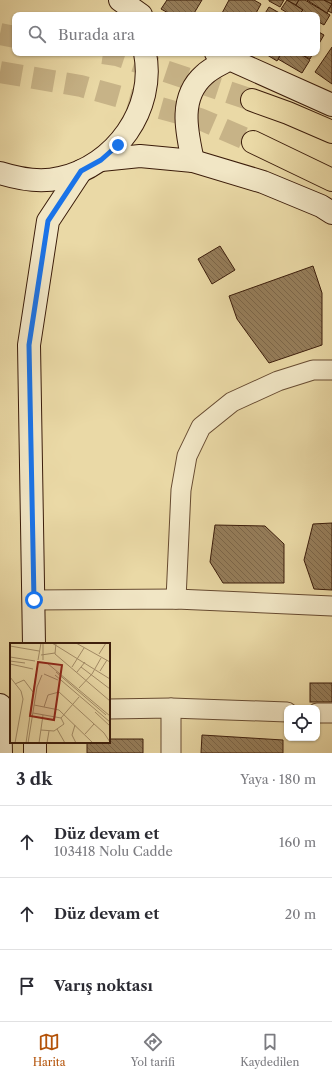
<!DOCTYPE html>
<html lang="tr">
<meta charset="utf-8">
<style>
:root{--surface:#fff;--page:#f7f7f7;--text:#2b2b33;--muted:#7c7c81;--line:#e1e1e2;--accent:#b45309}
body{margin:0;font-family:"Libre Caslon Text",serif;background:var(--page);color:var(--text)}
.controls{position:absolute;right:12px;bottom:12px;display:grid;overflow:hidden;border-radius:8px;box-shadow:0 1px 3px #0004}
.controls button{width:36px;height:36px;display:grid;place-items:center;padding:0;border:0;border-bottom:1px solid var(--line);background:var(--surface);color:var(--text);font:20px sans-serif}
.stop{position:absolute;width:12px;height:12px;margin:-9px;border:3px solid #1a73e8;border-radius:50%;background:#fff}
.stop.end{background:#1a73e8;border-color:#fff;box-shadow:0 1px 4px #0008}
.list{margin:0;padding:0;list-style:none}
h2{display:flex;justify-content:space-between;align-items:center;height:52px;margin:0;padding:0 16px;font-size:17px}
h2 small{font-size:13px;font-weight:400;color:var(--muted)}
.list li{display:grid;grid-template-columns:26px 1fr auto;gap:12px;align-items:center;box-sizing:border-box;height:72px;padding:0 16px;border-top:1px solid var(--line)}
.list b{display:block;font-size:15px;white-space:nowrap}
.list p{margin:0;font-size:13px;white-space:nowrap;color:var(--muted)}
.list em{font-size:13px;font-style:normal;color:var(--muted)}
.icon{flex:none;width:22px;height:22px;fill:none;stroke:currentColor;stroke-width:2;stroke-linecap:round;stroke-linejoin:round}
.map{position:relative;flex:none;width:332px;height:753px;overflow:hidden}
.search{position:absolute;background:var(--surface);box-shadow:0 1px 3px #0004;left:12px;right:12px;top:12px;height:44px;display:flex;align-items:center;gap:10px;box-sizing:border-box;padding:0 14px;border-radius:8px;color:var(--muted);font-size:15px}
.sheet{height:268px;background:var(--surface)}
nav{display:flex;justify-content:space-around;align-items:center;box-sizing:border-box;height:56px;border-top:1px solid var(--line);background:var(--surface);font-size:11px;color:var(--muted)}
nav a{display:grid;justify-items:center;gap:2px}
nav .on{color:var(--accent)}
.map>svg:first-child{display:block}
.building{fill:url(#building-back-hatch);stroke:#3b1c0a}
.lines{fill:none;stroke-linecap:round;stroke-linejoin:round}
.primary-tunnel{stroke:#c7b387;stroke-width:22;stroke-dasharray:22 11;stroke-linecap:butt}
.street-casing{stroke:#674b31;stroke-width:21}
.secondary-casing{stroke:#3b1c0a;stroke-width:24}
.primary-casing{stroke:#3b1c0a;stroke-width:24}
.street{stroke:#f1e6c5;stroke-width:19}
.secondary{stroke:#f1e6c5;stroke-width:22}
.primary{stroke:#ead9a6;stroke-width:22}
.route{stroke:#1a73e8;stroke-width:5}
.inset-road{fill:none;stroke:#a48d68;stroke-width:1}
.view{fill:#8f2418;fill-opacity:0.15;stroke:#8f2418;stroke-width:2}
.inset-edge{fill:none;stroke:#3b1c0a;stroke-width:2}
</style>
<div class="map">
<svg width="332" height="753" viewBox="0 0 332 753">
<defs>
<pattern id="building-back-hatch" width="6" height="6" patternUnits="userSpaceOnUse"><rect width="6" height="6" fill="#967e5b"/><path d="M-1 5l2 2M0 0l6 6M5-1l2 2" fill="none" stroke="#7c6649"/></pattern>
</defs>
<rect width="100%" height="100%" fill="#ead9a6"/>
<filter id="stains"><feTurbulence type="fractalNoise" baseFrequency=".005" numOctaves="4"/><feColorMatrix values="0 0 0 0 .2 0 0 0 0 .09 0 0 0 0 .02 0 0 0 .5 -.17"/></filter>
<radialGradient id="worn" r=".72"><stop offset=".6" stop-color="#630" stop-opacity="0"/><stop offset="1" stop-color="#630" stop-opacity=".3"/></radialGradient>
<!-- building -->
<g class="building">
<path d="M167,0H202L193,15H172L161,9Z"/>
<path d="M229,0H254L261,4L255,15H221Z"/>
<path d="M269,0H284L280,7L269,1Z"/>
<path d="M287,0L303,10L300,15H291L281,9Z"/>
<path d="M287,0H299L296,5Z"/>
<path d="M299,0H305L330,15L324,25L317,21V15H306L301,12L303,10L296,5Z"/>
<path d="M307,0H324L332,4L327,13Z"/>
<path d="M324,0H332V4Z"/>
<path d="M332,4V13L328,11Z"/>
<path d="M269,7L283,15H264Z"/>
<path d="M317,31L324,35L317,47Z"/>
<path d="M332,47V84L315,72Z"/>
<path d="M264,53H282L277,61Z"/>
<path d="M282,53H299L310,60L302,73L278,59Z"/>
<path d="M299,53H313L310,59Z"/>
<path d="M220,246L235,270L212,284L198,259Z"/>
<path d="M313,266L322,293V345L269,363L237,319L229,296Z"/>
<path d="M332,523V590L314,589L304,560L313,524Z"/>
<path d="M215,525L265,526L284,544V583H223L210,562Z"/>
<rect x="310" y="683" width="22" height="19"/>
<path d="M202,735L283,740V753H201Z"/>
<path d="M109,739H143V753H87V742H109Z"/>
</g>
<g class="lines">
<!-- primary-tunnel -->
<g class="primary-tunnel">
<path d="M0,34L15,37"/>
<path d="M103,53L117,55L252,100"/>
<path d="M0,72L81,86L200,119L253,142"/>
</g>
<defs>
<g id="street">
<path d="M176,599L181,490L187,456L201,427L232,402L278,381L313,370H332"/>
<path d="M33,600L176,599L332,606"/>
<path d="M171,708V753"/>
<path d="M109,709L171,708L287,712"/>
<path d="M317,713H332"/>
</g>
<g id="secondary">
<path d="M120,0L141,15"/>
<path d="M216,53L332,105"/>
<path d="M101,160L140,156L193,161L263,182L321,206L332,213"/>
<path d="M193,161C187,133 178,98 204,75C211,68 221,64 230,59"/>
<path d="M0,173C19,179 40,183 60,178C115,166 156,109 145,53"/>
<path d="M34,644L29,345L48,221L81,171"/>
<path d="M0,705L1,753"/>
<path d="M35,742V753"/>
</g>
<g id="primary">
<path d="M252,100L288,113L332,132"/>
<path d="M253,142L332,180"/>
</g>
</defs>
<!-- street casing -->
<use href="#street" class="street-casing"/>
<!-- secondary casing -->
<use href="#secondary" class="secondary-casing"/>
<!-- primary casing -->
<use href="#primary" class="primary-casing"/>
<!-- street -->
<use href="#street" class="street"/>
<!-- secondary -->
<use href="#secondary" class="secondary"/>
<!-- primary -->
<use href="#primary" class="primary"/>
</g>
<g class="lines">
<!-- route -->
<path class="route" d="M34,600L29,345L48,221L81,171L101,160L118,145"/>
</g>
<!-- overview -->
<g transform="translate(10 643)">
<rect width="100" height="100" fill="#ead9a6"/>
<path class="inset-road" d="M42,0L100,36M46,0L45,11L100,58M66,0L100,19M0,3L29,8M89,11L96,0M31,12L45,10M0,14L25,18M28,17L31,0M33,17V0M0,18L15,20M37,20L100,73M0,21L23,26M62,24L74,5M71,24L100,46M90,28L97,17M46,29L96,72M67,29L75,19M34,31L48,37M45,32L100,79M0,34L11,48L13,56L5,100M5,41L14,37L23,49M69,45L82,31L91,15M24,62L49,67L83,100M34,64L38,52L49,49L94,90L100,99M85,69L100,83M23,70L51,75L54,81L44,88L31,87M51,75L69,54M65,82L62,92L66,100M47,86L55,100M75,91L84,81M16,100L26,31M18,100L27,44L32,32M29,100L33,72M37,100L39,88"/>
<path class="view" d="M28,19L52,22L44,77L20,73Z"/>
<rect width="100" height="100" class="inset-edge"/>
</g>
<rect width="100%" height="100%" filter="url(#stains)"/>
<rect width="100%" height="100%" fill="url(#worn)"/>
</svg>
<div class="controls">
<button><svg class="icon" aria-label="locate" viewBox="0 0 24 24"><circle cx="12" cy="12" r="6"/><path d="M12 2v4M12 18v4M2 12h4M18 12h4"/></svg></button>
</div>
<div class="stop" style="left:34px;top:600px"></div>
<div class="stop end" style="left:118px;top:145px"></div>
<div class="search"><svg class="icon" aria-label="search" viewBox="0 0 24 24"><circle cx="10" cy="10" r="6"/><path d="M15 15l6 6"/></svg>Burada ara</div>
</div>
<section class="sheet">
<h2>3 dk<small>Yaya · 180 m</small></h2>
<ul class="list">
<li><svg class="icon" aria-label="ahead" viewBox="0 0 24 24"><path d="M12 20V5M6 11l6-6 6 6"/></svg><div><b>Düz devam et</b><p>103418 Nolu Cadde</p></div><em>160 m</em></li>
<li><svg class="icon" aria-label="ahead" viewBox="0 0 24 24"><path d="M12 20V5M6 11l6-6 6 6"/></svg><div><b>Düz devam et</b></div><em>20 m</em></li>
<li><svg class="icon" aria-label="arrive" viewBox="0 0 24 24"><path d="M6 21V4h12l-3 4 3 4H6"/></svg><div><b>Varış noktası</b></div></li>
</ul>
</section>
<nav>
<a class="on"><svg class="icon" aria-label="map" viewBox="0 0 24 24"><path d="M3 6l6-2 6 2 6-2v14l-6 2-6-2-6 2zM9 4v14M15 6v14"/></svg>Harita</a>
<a><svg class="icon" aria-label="directions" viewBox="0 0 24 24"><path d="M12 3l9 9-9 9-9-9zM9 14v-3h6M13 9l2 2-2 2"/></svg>Yol tarifi</a>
<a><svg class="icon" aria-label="saved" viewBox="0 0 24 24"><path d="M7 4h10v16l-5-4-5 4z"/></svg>Kaydedilen</a>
</nav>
